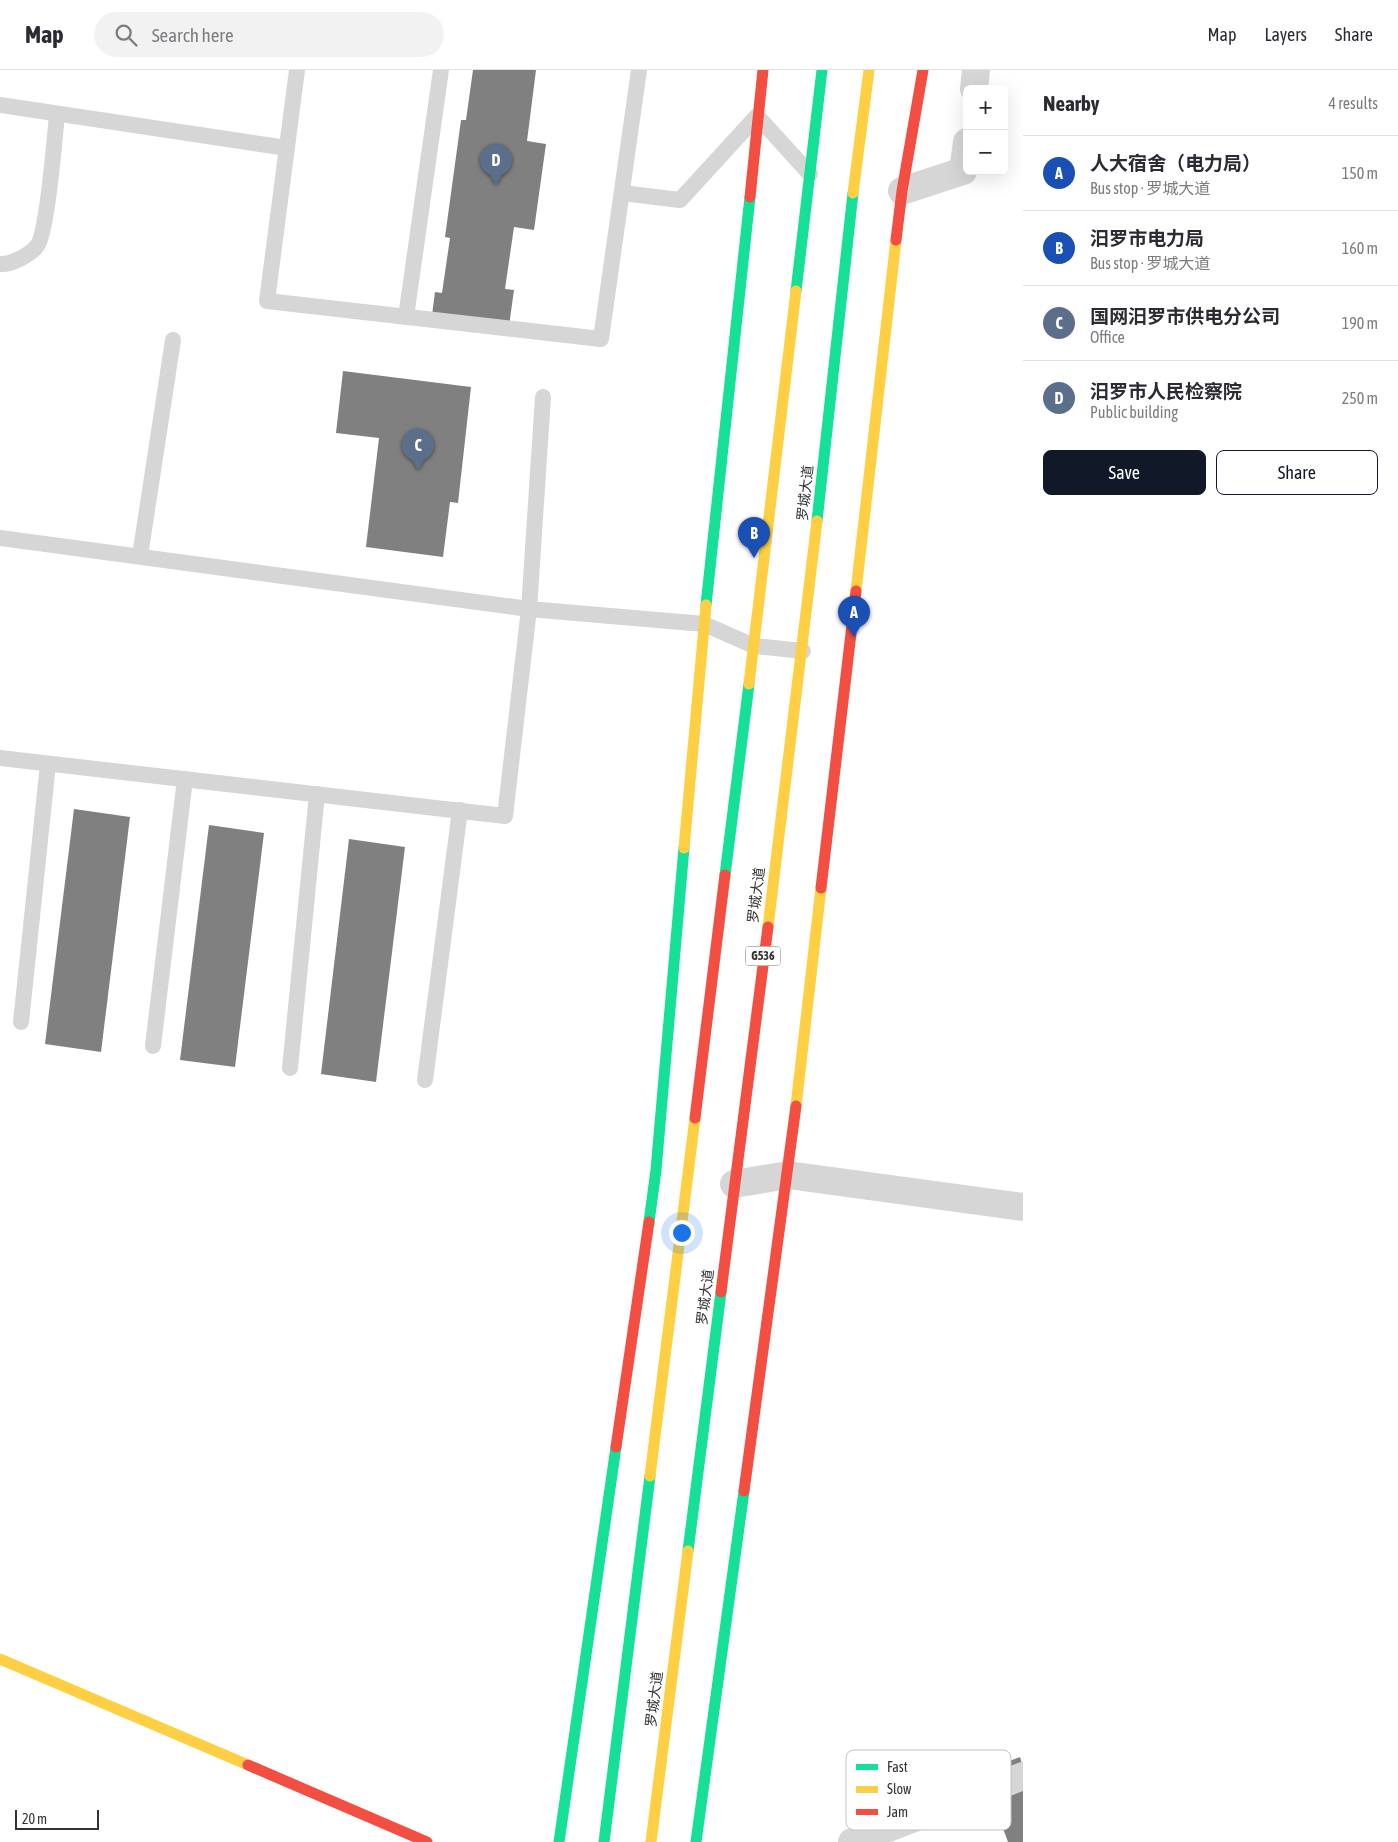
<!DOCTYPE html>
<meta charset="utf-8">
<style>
:root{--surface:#fff;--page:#f2f2f3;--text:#2b2b33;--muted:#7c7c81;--line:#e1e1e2;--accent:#111827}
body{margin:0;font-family:"Asap Condensed","Noto Sans SC",sans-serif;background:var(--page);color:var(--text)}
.controls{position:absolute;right:15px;top:15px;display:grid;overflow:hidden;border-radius:8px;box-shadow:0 5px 20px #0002}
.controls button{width:45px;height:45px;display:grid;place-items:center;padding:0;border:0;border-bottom:1px solid var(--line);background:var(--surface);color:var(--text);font:25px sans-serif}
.scale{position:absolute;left:15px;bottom:12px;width:84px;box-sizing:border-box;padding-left:5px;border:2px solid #323232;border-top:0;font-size:14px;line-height:18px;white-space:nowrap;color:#323232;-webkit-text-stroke:4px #fff;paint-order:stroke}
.you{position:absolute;left:681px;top:1162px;width:18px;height:18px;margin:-12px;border:4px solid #fff;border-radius:50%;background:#1a73e8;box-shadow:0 0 0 8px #1a73e833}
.badge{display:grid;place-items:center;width:32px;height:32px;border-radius:50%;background:var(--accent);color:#fff;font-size:16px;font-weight:700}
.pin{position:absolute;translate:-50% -41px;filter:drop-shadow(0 1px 2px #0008)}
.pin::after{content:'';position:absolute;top:26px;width:18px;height:15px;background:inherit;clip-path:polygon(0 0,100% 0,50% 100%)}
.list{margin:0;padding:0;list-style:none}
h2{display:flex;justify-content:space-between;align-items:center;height:65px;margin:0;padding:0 20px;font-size:21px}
h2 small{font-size:16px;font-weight:400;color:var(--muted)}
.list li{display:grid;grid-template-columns:32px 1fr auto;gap:15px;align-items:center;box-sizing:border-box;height:75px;padding:0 20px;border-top:1px solid var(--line)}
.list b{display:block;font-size:19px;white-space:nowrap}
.list p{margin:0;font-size:16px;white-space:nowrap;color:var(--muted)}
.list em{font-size:16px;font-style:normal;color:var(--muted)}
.actions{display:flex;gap:10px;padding:15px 20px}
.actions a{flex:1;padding:11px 0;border:1px solid var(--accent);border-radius:8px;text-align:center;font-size:18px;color:var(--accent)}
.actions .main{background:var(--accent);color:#fff}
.icon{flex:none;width:28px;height:28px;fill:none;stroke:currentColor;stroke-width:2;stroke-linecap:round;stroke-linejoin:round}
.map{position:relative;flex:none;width:1023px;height:1772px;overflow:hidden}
header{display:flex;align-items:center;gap:30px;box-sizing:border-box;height:70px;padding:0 25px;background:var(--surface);border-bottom:1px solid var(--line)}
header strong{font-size:24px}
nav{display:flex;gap:28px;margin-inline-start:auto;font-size:18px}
.search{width:350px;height:45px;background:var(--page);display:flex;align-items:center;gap:12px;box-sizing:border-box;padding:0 18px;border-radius:28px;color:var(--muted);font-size:19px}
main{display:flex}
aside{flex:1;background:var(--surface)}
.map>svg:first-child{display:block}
.building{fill:#808080}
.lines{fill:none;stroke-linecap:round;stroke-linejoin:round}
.lane{stroke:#d6d6d6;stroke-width:16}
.street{stroke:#d6d6d6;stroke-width:28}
.fast{stroke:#16e098;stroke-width:11}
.slow{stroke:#ffcf43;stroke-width:11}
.jam{stroke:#f24e42;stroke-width:11}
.labels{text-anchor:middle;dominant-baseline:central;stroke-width:5;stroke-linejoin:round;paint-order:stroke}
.shield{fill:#fff;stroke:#707070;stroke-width:1}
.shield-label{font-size:12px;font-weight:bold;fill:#323232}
.street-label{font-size:14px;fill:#323232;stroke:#fff}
.key{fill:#fff;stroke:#c2c2c2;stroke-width:1}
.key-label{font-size:14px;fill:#323232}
</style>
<header>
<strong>Map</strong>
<div class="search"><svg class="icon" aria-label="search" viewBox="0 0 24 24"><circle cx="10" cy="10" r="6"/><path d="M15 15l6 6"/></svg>Search here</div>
<nav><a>Map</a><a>Layers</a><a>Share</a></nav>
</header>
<main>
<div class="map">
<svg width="1023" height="1772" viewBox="0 0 1023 1772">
<rect width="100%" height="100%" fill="#fff"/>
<!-- building -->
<g class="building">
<path d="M473,0H536L527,71L546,74L534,160L514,157L505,219L514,220L509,256L432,245L435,222L442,223L450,168L445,167L461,50H466Z"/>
<path d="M343,301L471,317L458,433L450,432L443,487L366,477L379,368L336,363Z"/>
<path d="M74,739L130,747L101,982L45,974Z"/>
<path d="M209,755L264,763L235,997L180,990Z"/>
<path d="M349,769L405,777L376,1012L321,1004Z"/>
<path d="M1020,1687L1023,1697V1772H1008L982,1701Z"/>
</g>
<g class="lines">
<!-- lane -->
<g class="lane">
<path d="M297,0L267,231L601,269L639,0"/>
<path d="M0,35L287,78"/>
<path d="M622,123L680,130L757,46L810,104"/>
<path d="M0,194C11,195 30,185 37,176C47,164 55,65 57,44"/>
<path d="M406,247L441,0"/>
<path d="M0,468L529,539L704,554L754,576L803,581"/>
<path d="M140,486L173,270"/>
<path d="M0,688L505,746L529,539L543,327"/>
<path d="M21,952L48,694"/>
<path d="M153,976L185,709"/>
<path d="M290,998L317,724"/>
<path d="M425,1010L460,740"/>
</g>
<!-- street -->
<g class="street">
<path d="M974,19L976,0"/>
<path d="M902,121L963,101L967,72"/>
<path d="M734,1114L788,1105L1023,1137"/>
<path d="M852,1772L1023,1706"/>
</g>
<!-- fast -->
<g class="fast">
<path d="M796,221L822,0"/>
<path d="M817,451L853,123"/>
<path d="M706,535L750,127"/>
<path d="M725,805L749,614"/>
<path d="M649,1152L656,1100L684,778"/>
<path d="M688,1481L721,1222"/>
<path d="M559,1772L616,1377"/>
<path d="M604,1772L650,1406"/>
<path d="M696,1772L744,1421"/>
</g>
<!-- slow -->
<g class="slow">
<path d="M853,123L869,0"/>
<path d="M856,521L896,170"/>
<path d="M749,614L796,221"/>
<path d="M684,778L706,535"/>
<path d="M768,857L817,451"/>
<path d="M796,1036L821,818"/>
<path d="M650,1406L695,1048"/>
<path d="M0,1589L248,1695"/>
<path d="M651,1772L688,1481"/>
</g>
<!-- jam -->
<g class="jam">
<path d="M750,127L763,0"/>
<path d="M896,170L902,121L923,0"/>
<path d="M821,818L856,521"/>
<path d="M695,1048L725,805"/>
<path d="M721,1222L768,857"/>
<path d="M616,1377L649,1152"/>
<path d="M744,1421L796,1036"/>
<path d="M248,1695L427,1772"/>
</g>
</g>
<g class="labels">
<!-- shield labels -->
<rect class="shield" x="745.5" y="876.5" width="35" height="19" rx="4"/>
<g class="shield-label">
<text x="763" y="886">G536</text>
</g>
<!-- street labels -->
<g class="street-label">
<text transform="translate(805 423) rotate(-84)">罗城大道</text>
<text transform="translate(756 825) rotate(-83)">罗城大道</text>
<text transform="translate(705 1227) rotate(-83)">罗城大道</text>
<text transform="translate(654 1629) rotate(-83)">罗城大道</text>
</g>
</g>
<!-- legend -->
<rect x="846" y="1680" width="165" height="80" rx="8" class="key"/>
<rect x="856" y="1694" width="22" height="6" fill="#16e098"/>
<rect x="856" y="1716" width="22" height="7" fill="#ffcf43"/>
<rect x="856" y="1739" width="22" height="6" fill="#f24e42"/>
<g class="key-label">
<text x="887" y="1702">Fast</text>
<text x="887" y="1724">Slow</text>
<text x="887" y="1747">Jam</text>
</g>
</svg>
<div class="controls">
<button>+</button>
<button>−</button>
</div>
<div class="scale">20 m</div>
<div class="you"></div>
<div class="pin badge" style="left:854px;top:567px;background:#1a4fb4">A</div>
<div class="pin badge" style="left:754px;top:488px;background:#1a4fb4">B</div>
<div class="pin badge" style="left:418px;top:400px;background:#5c6f8a">C</div>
<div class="pin badge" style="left:496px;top:115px;background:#5c6f8a">D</div>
</div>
<aside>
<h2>Nearby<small>4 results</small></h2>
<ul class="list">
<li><span class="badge" style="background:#1a4fb4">A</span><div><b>人大宿舍（电力局）</b><p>Bus stop · 罗城大道</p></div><em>150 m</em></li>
<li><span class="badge" style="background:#1a4fb4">B</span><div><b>汨罗市电力局</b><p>Bus stop · 罗城大道</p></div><em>160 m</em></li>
<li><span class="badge" style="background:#5c6f8a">C</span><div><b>国网汨罗市供电分公司</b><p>Office</p></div><em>190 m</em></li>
<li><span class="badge" style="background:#5c6f8a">D</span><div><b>汨罗市人民检察院</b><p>Public building</p></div><em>250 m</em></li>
</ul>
<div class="actions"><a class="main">Save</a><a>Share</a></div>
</aside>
</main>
